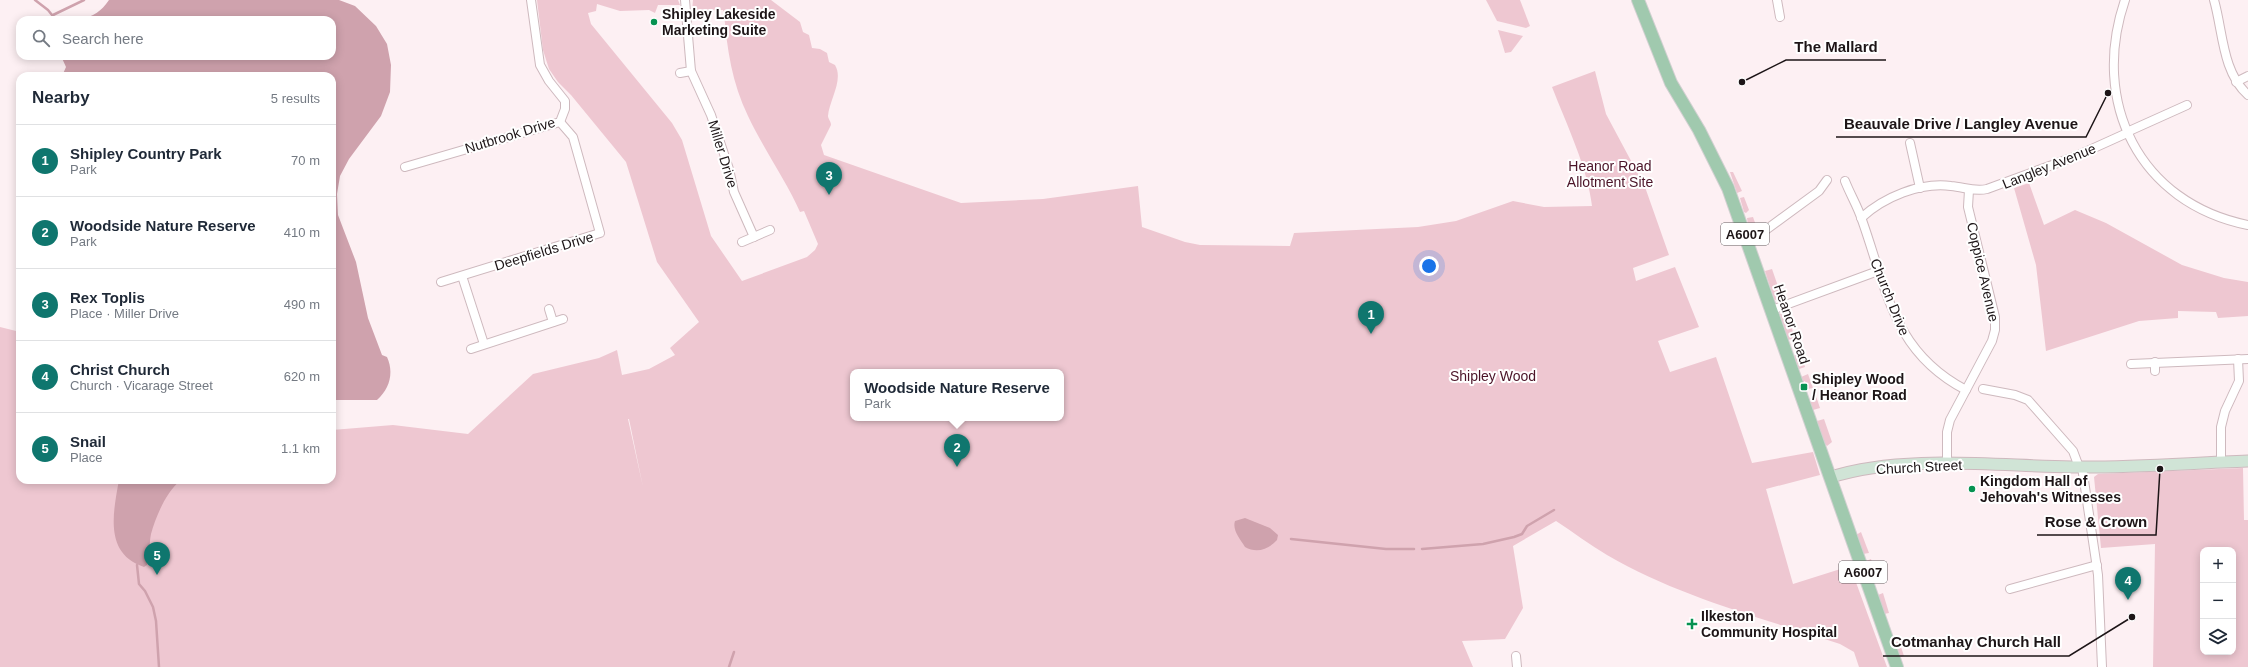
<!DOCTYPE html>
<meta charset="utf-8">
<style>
:root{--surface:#fff;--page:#f2f2f3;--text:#1f2937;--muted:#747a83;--line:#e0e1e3;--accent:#0f766e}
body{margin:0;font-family:Arial,sans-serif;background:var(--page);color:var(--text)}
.controls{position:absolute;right:12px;bottom:12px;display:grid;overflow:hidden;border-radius:8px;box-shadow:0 2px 10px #0003}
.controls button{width:36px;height:36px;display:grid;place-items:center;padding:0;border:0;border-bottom:1px solid var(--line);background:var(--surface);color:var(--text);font:20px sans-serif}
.you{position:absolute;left:1429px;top:266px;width:14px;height:14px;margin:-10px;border:3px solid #fff;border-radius:50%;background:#1a73e8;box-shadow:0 0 0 6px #1a73e833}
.badge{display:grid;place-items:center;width:26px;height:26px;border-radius:50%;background:var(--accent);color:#fff;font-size:13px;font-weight:700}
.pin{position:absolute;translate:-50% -33px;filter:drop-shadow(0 1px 2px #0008)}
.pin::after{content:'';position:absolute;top:21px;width:14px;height:12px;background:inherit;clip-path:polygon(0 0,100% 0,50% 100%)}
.popup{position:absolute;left:850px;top:369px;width:214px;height:52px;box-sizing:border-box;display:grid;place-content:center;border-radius:8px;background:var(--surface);filter:drop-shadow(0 1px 3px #0005);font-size:13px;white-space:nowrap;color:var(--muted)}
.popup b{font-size:15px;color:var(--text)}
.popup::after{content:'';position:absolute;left:50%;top:100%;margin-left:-8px;border:8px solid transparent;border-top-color:var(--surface)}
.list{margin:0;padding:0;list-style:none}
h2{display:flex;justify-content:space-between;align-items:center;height:52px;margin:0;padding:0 16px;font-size:17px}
h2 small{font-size:13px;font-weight:400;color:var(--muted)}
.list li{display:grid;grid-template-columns:26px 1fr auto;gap:12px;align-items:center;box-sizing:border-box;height:72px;padding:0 16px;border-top:1px solid var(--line)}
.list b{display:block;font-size:15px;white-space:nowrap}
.list p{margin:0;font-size:13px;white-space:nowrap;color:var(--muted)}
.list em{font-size:13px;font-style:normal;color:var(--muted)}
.icon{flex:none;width:22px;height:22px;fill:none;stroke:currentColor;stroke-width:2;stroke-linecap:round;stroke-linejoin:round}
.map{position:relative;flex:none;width:2248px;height:667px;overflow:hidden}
.search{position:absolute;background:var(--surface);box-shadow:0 2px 10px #0003;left:16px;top:16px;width:320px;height:44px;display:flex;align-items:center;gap:10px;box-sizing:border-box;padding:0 14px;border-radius:12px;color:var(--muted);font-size:15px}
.panel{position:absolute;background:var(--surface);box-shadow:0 2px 10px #0003;left:16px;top:72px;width:320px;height:412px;border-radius:12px}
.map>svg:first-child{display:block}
.green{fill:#eec7d1;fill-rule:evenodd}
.water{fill:#cfa2ad}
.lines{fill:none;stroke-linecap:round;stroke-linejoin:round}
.stream{stroke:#cfa2ad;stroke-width:2.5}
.street-casing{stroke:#ceb9be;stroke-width:10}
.secondary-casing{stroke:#ceb9be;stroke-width:13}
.primary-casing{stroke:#d2d0d1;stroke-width:14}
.street{stroke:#fff;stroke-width:8}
.secondary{stroke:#d0e4d6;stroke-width:11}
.primary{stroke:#a0c9ae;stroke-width:12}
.poi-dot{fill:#069251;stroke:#fff;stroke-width:1.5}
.labels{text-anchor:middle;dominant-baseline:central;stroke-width:4;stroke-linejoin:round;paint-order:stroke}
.shield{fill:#fff;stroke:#615b5d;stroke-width:1}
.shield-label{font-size:13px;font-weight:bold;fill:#1d1517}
.poi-label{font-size:14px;font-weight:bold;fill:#1d1517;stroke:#fff;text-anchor:start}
.street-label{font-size:14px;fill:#1d1517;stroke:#fff}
.park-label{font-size:14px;fill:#4b1428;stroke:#fff}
.leader{fill:none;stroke:#1d1517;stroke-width:1.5}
.callout-dot{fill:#1d1517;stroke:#fff;stroke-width:1.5}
.callout-label{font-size:15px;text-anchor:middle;font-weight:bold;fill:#1d1517;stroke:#fff;stroke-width:4;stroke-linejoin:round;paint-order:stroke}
</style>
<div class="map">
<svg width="2248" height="667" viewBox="0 0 2248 667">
<rect width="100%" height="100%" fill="#fdf0f3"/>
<!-- green -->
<g class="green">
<path d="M537,0H678L680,5H658L655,13L649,10L620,11L597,4L596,11L588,13L591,24L672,123L682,140L711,236L742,281L807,257L815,250L818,244L804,211L800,212C787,182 764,150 748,116C732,83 727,49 724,13L723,10L692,11L693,0H771L800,22L803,32L809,35L812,48L820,49L827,53L829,62L835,65C844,80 829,101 828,116C828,119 831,121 831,125L821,145L824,155L961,203L1043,199L1138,186L1142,227L1185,242L1200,245L1290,246L1294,233L1418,227L1456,221L1513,201L1544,207L1592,206C1588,169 1566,123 1552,87L1595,71L1606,114L1645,187L1669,255L1633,268L1636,281L1675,267L1699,327L1658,341L1670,372L1716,357L1752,463L1813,452L1820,475L1766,489L1793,584L1850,566L1887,667H1859L1854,652L1840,644C1762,618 1679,597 1607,555C1590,545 1573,532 1556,521L1513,546L1523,608L1505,639L1462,641L1473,667H0V327L20,332V480H332V430L393,425L468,434L533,374L599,358L617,350L622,375L649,369L675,355L670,348L699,322L657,262L626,162L571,95L558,82L549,69L543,50ZM853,372H1061V418H853ZM628,419H629L643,487Z"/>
<path d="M1486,0H1520L1530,26L1526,28L1497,21Z"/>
<path d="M1498,30L1523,36L1511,52L1505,53Z"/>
<path d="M1730,172H1733L1742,191L1737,193Z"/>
<path d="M2029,183L2044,225L2075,210L2106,223L2182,265L2224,278L2248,282V316L2218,318L2216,312L2178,311V318L2139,321L2046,351L2036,265L2014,188Z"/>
<path d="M1744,197L1749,210L1746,213L1744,212L1740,198Z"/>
<path d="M1753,217L1758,231L1753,234L1748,225L1747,218Z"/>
<path d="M1772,269L1783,301L1779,302L1774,299L1765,271Z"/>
<path d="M1786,311L1795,338L1788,340L1780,314Z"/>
<path d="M1800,352L1805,367L1799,369L1794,356Z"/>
<path d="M1808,374L1813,388L1808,389L1805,381L1803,382L1801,377Z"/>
<path d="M1816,396L1820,408L1813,410L1809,399Z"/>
<path d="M1824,419L1832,442L1827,446L1825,444L1817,421Z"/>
<path d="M2243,468L2244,520H2248V667H2153L2155,544L2101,548L2094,477L2098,474ZM2203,550H2233V652H2203Z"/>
<path d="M1861,532L1869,553L1863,554L1856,535Z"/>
<path d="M1871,559L1875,572L1872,573L1866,561Z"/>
<path d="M1883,593L1889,613L1884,614L1878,595Z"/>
<path d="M1899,641L1904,656L1901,657L1894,644Z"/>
</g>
<!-- water -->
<g class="water">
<path d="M109,0H339L355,6L376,26L387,44L391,65L390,92L381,116L349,159L340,176L337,194L338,215L356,262L368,318L382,355L387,357C394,372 390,389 377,400H332V76H62L66,67L61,56H332V20H81C94,15 101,12 109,0Z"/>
<path d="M119,480H181C166,492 156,516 151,534C149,544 150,555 147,565L144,567C104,554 113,513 119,480Z"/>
<path d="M1245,518L1270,528L1278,535L1277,540C1269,549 1257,554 1245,547C1240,539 1232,530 1235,521Z"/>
</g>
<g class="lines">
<!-- stream -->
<g class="stream">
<path d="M35,0L48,10L56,20"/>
<path d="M53,15L84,0"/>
<path d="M1291,539L1386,549H1414"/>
<path d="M1422,549L1483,544L1514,537L1522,534L1527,526L1554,510"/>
<path d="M137,565L139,584L145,591L153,607L156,621L159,667"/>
<path d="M729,667L734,652"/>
</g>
<defs>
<g id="street">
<path d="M685,0L691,71L711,115L729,169L734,192L754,237"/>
<path d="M1777,0L1780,17"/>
<path d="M2125,0C2090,102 2139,203 2248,225"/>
<path d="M2214,0C2223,31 2222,72 2248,95"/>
<path d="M680,73L691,71"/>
<path d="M2236,82L2248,76"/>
<path d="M2127,132L2187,105"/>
<path d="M1910,143L1920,188"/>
<path d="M405,167L560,122L565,109V101L549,81L540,65L531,0"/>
<path d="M1845,181C1850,194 1858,207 1862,220C1887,290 1893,352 1966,390"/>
<path d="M1861,218C1884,197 1920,182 1951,186C1964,187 1974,192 1987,189L2074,157L2127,133"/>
<path d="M742,242L770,230"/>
<path d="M1748,243L1819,191L1827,180"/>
<path d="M462,276L484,344"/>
<path d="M441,282L600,233L573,137L560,122"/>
<path d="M549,309L553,322"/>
<path d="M1772,310L1878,271"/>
<path d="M471,349L563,319"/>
<path d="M2155,362V371"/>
<path d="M2131,364L2248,359"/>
<path d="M1983,389L2015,395L2028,400L2073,451L2079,467"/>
<path d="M2221,462V427L2225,411L2239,381L2238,359"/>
<path d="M1947,464V432L1950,420L1992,341L1995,330V317L1968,207L1969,190"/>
<path d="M2082,467L2098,575L2102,667"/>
<path d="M2010,589L2097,565"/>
<path d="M1516,656L1517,667"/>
</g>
<path id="secondary" d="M1831,477C1904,454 1996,466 2072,467C2131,468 2189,463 2248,461"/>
<path id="primary" d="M1638,0L1671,83L1699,130L1728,188L1897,667"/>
</defs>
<!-- street casing -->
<use href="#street" class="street-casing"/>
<!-- secondary casing -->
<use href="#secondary" class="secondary-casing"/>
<!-- primary casing -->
<use href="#primary" class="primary-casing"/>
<!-- street -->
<use href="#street" class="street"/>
<!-- secondary -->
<use href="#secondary" class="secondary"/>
<!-- primary -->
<use href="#primary" class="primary"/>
</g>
<!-- markers -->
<g class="poi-dot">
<circle cx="654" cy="22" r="4"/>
<rect x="1800" y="383" width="8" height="8" rx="2"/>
<circle cx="1972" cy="489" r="4"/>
<path d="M1690 618h4v4h4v4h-4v4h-4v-4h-4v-4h4z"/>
</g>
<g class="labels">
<!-- shield labels -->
<g class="shield">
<rect x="1721" y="223" width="48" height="22" rx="3"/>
<rect x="1839" y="561" width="48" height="22" rx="3"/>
</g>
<g class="shield-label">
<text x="1745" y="234">A6007</text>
<text x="1863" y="572">A6007</text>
</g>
<!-- poi labels -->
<g class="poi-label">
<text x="662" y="14">Shipley Lakeside<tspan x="662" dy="16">Marketing Suite</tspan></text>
<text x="1812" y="379">Shipley Wood<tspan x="1812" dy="16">/ Heanor Road</tspan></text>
<text x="1980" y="481">Kingdom Hall of<tspan x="1980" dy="16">Jehovah's Witnesses</tspan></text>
<text x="1701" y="616">Ilkeston<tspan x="1701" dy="16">Community Hospital</tspan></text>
</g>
<!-- street labels -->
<g class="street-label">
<text transform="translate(510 135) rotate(-17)">Nutbrook Drive</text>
<text transform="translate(723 154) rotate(73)">Miller Drive</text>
<text transform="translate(2049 166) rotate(-22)">Langley Avenue</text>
<text transform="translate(544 251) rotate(-17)">Deepfields Drive</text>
<text transform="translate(1983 272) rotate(77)">Coppice Avenue</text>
<text transform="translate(1890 297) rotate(68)">Church Drive</text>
<text transform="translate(1792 324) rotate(71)">Heanor Road</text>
<text transform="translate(1919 467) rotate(-3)">Church Street</text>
</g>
<!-- park labels -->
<g class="park-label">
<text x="1610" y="166">Heanor Road<tspan x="1610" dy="16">Allotment Site</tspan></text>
<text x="1493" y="376">Shipley Wood</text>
</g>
</g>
<!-- callouts -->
<path class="leader" d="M1742 82L1786 60H1886M2108 93L2086 137H1836M2160 469L2156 535H2037M2132 617L2069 656H1883"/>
<g class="callout-dot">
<circle cx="1742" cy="82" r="4"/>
<circle cx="2108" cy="93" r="4"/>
<circle cx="2160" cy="469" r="4"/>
<circle cx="2132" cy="617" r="4"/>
</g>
<g class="callout-label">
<text x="1836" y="52">The Mallard</text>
<text x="1961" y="129">Beauvale Drive / Langley Avenue</text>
<text x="2096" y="527">Rose &amp; Crown</text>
<text x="1976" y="647">Cotmanhay Church Hall</text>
</g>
</svg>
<div class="controls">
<button>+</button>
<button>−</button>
<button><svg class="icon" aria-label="layers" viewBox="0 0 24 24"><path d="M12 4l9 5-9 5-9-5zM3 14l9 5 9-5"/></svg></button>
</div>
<div class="you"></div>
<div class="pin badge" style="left:1371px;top:334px">1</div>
<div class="pin badge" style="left:957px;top:467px">2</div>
<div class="popup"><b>Woodside Nature Reserve</b>Park</div>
<div class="pin badge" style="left:829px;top:195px">3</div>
<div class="pin badge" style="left:2128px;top:600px">4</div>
<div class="pin badge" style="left:157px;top:575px">5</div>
<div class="search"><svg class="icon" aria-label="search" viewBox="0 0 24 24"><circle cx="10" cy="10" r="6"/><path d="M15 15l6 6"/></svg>Search here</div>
<section class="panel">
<h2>Nearby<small>5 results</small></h2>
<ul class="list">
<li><span class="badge">1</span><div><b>Shipley Country Park</b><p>Park</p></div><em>70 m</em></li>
<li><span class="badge">2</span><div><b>Woodside Nature Reserve</b><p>Park</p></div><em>410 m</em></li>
<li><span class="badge">3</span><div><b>Rex Toplis</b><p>Place · Miller Drive</p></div><em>490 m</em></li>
<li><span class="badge">4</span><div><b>Christ Church</b><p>Church · Vicarage Street</p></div><em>620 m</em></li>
<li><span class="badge">5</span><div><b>Snail</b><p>Place</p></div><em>1.1 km</em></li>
</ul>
</section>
</div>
